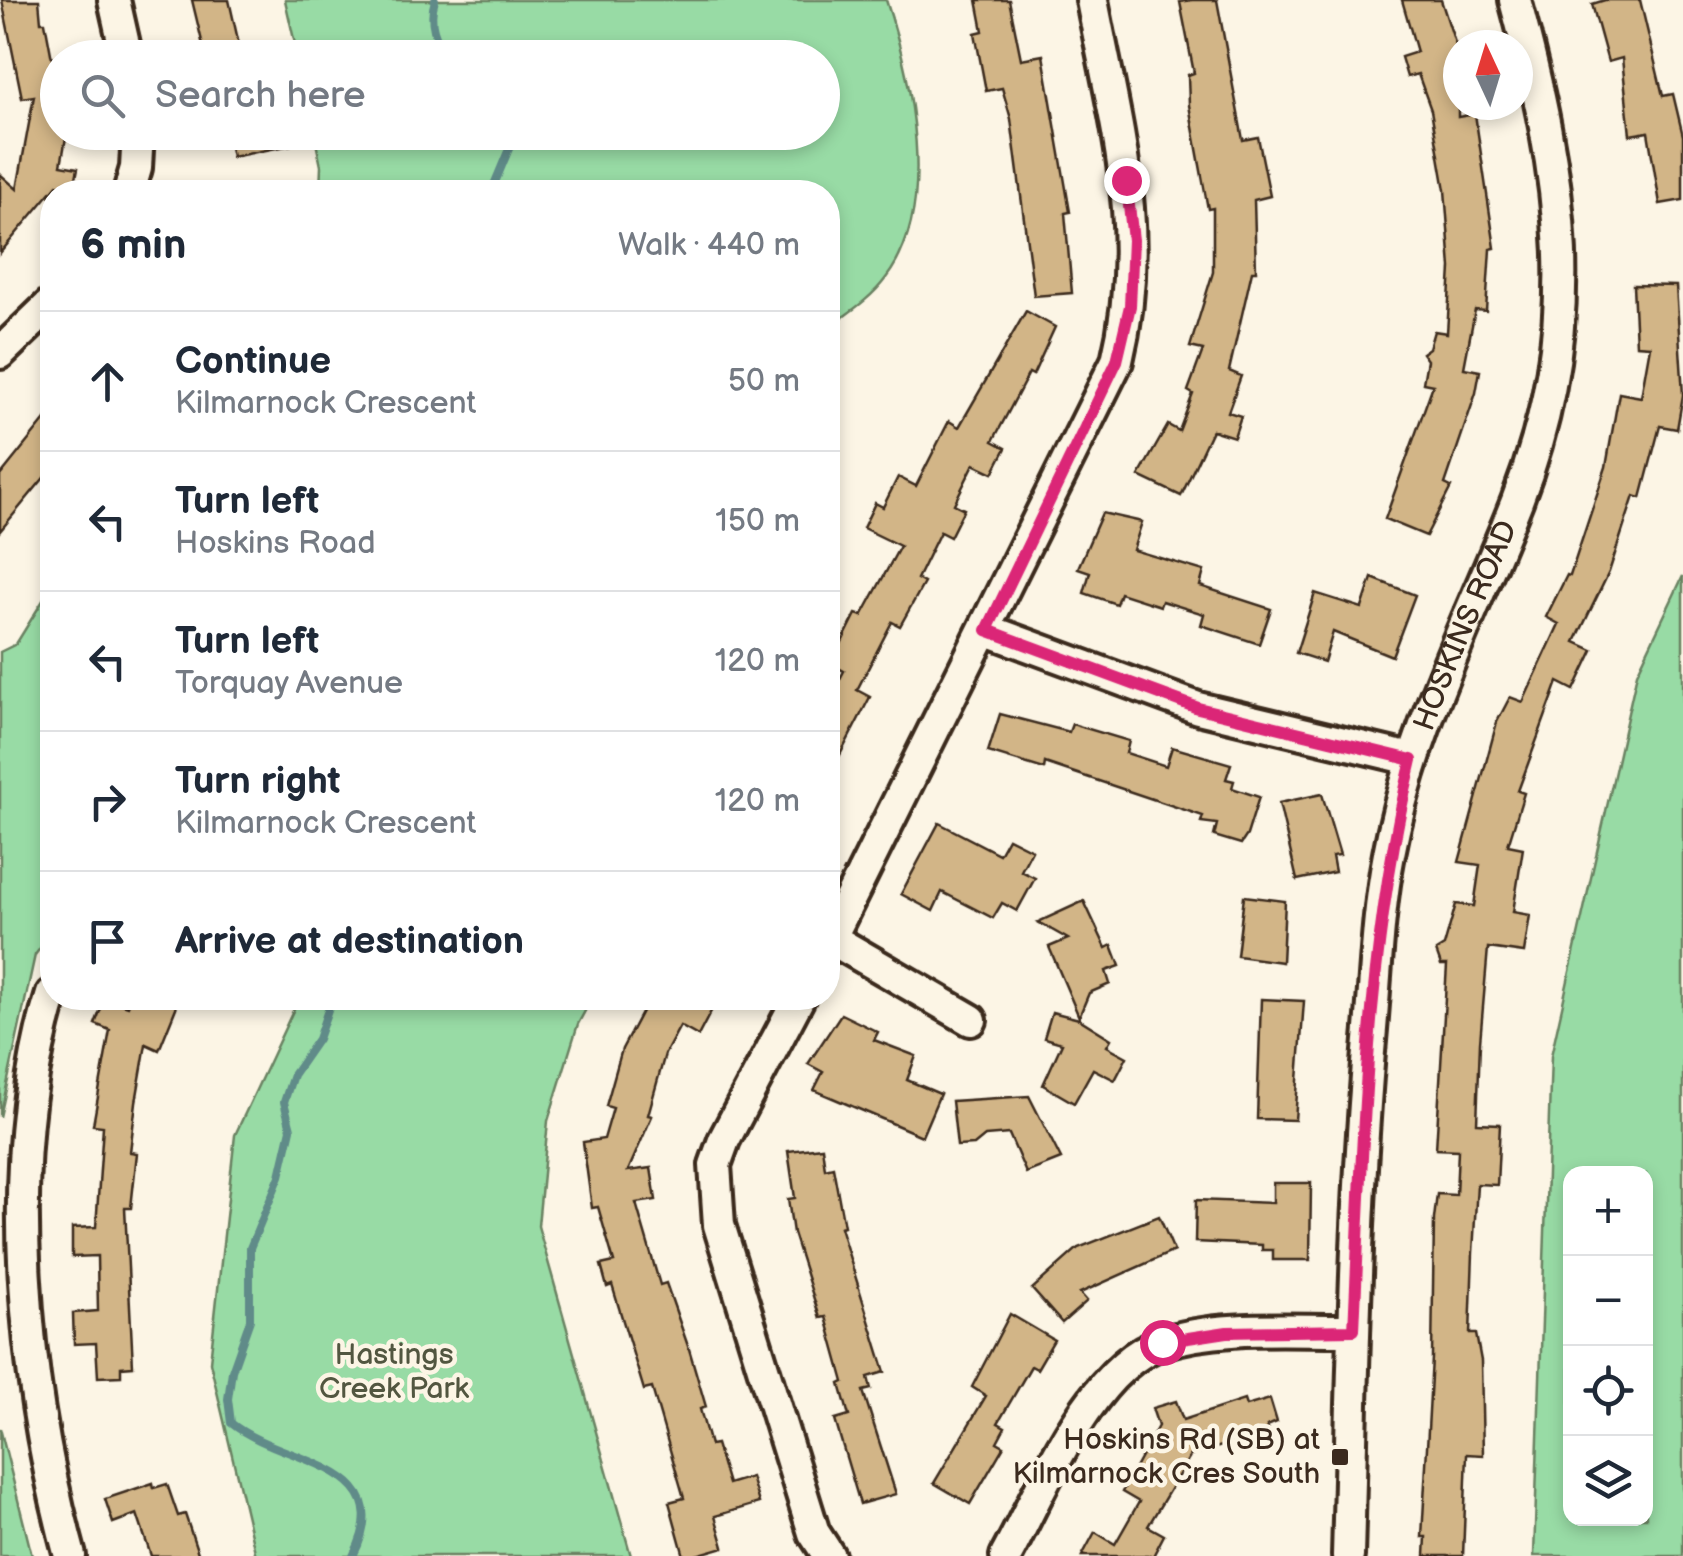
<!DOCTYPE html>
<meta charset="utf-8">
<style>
:root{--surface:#fff;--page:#f6f6f7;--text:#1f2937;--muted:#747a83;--line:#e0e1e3}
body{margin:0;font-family:"Balsamiq Sans",sans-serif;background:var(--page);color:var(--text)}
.controls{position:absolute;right:30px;bottom:30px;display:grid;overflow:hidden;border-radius:20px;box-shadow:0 5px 15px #0003}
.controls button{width:90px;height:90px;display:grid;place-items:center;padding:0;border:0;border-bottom:2px solid var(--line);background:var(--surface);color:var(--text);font:50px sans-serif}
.compass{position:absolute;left:1443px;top:30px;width:90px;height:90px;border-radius:50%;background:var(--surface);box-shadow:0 5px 15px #0003;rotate:356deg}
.stop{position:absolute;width:30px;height:30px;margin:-22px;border:8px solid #db2777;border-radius:50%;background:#fff}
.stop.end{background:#db2777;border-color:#fff;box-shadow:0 2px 10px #0008}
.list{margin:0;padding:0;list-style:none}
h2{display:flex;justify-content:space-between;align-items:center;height:130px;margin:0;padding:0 40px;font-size:42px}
h2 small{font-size:32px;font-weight:400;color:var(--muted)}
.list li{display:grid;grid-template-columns:65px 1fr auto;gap:30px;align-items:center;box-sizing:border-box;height:140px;padding:0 40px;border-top:2px solid var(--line)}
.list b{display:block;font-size:38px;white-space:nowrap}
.list p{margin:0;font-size:32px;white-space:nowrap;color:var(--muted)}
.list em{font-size:32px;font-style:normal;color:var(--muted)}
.icon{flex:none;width:55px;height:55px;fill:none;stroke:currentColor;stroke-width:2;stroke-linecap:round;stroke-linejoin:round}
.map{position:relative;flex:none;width:1683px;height:1556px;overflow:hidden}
.search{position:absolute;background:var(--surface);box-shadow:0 5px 15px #0003;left:40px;top:40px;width:800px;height:110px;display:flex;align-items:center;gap:25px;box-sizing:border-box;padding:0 35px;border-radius:55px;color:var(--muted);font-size:38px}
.panel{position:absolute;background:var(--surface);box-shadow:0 5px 15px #0003;left:40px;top:180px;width:800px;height:830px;border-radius:40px}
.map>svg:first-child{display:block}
.green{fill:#98dba5;stroke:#6a8262;stroke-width:2.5;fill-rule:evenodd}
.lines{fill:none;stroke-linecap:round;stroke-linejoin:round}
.stream{stroke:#618b89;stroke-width:8}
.building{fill:#d2b587;stroke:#3b2a1e;stroke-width:2.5}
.minor-casing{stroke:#3b2a1e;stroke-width:38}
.minor{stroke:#fcf5e5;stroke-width:30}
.route{stroke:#db2777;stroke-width:12}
.poi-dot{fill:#3b2a1e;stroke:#fcf5e5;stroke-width:4}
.labels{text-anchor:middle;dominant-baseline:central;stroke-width:9;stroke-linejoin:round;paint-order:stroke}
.street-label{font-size:30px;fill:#3b2a1e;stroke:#fcf5e5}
.park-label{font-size:30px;fill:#525640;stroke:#fcf5e5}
.poi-label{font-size:30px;fill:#3b2a1e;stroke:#fcf5e5;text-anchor:end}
</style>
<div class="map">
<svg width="1683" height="1556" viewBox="0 0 1683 1556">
<rect width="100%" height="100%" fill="#fcf5e5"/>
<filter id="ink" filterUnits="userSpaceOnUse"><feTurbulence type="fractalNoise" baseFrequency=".01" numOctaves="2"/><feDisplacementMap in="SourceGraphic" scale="20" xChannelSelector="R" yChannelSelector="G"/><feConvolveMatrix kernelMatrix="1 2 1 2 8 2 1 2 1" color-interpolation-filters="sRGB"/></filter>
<g filter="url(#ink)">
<!-- green -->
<g class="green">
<path d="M285,0H886C911,76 940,208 886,278C871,299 848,313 828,328V192H320L321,166L314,133L822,132V58L298,57Z"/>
<path d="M1683,576V1556H1534L1551,1056L1637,673ZM1570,1174H1646V1518H1570Z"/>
<path d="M52,586V932L35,955L0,1117V652L16,644Z"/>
<path d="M299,998H592L578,1024L548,1121L538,1226L631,1556H256L210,1362L235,1135Z"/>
<path d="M0,1428L32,1556H0Z"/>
</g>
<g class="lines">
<!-- stream -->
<g class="stream">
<path d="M435,0C428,23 435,38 448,58"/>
<path d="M491,192L516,132"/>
<path d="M332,998L318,1039L293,1075L284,1102L291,1129L280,1176L250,1248V1320L232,1371L228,1399L231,1423C284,1466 402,1462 353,1556"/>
</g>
</g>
<!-- building -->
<g class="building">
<path d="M2,0H39L41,22H45L52,59L58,58V132H67L61,165L78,168L74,188L57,185L0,253V174L17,189L34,96L22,98Z"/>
<path d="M192,0H229L242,58H206Z"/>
<path d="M977,0H1009L1021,59L1043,55L1070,212L1065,213L1072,293L1034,296L1011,119L1002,88L986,91L975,33L983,31Z"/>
<path d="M1192,0H1217L1243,140L1258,137L1270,196L1254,200L1256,271H1252L1229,371L1241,376L1228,412L1241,416L1234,437L1212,430L1181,496L1139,476L1168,425L1179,431L1193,394L1188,391L1203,350L1190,347L1213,272V208L1208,209L1189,105L1188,75L1194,73L1180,2Z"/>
<path d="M1402,0H1441L1458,52V117L1475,114L1495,248L1490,249L1486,311L1475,310L1464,368L1480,371L1476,393L1445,484L1451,487L1426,536L1385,519L1433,385L1423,383L1427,360L1422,353L1429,348L1434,331L1447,333L1451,268L1445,190L1431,110L1418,74L1407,77L1401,57L1417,52Z"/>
<path d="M1605,0H1640L1663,96L1673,94L1683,136V200L1660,204L1648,132L1630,135L1622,58L1608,62L1592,4Z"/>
<path d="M227,132H305L306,142L232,157Z"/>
<path d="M1633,285L1676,286L1683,395L1677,429L1660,426L1641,498L1634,496L1609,572L1575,642L1593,650L1574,690L1558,682L1518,791L1524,793L1508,845L1523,848L1513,912L1530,915L1524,953L1488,948L1480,1042L1477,1123L1500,1124L1497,1185L1477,1184L1473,1253L1470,1334H1476L1481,1361L1483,1455L1467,1454L1463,1556H1425L1426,1537H1422L1432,1358L1434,1219L1437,1194L1456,1195L1458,1150L1436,1149L1447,965H1441L1436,951L1444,946L1456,904L1474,906L1480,865L1459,862L1497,722L1510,697L1523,702L1559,624L1546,617L1567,575L1570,576L1606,467L1619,393L1641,397L1650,346L1636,345Z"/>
<path d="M1026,311L1055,327L1033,375L1029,373L993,441L1006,448L993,473L974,464L954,504L964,509L950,537L940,532L917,579L924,583L900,626L892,622L857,690L870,697L828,778V702L844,671L831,664L856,614L862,616L900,546L863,528L875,503L883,507L898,477L916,486L949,421L959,427Z"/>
<path d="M52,411V468L0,531V476Z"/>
<path d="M1102,513L1142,522L1133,550L1204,571L1200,586L1271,609L1259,644L1201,625L1204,614L1162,601L1160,606L1120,593L1116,604L1084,593L1090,572L1078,568Z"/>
<path d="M1372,578L1415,595L1392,656L1333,632L1324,662L1296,653L1315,593L1362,608Z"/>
<path d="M1000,714L1069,732L1072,724L1129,741L1126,753L1166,766L1172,747L1231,764L1226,779L1234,781L1232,788L1259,797L1247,835L1241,844L1214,836L1217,824L1201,822L1203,816L1045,763L1044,769L988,752Z"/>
<path d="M1322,794L1340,855L1332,856L1335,872L1297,880L1279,803Z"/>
<path d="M939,823L999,854L1008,838L1032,850L1021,871L1035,878L1017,911L1002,903L993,918L942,892L933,911L901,894Z"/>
<path d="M1244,896L1285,901L1282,962L1237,956Z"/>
<path d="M1084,901L1106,948L1112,945L1120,966L1106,971L1110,984L1089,993L1079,1017L1049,947L1068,939L1038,922Z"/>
<path d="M105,998L128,1006L131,998H180L159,1050L146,1044L136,1102L130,1152L137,1153L131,1208H125L133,1366L121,1367V1376L98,1377L96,1343L74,1344L73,1313L98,1311L97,1256L72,1257V1228L96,1227L103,1126L93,1125L110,1030L95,1024Z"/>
<path d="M649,998H718L698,1036L680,1026L665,1054L648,1115L652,1116L628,1171L651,1168L656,1200L636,1203L660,1285L666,1283L689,1349L706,1407L700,1409L710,1445L716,1444L728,1484L751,1477L759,1503L715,1516L724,1547L693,1556H684L669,1502L684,1498L652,1388L644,1390L612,1285L607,1287L601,1265L614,1262L598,1207L592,1208L583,1142L604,1139L613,1108L606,1106L622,1049Z"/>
<path d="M1261,999L1304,1001L1295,1120L1257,1119Z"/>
<path d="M1052,1012L1079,1019L1111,1039L1107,1046L1127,1057L1115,1080L1093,1069L1074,1103L1043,1085L1062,1043L1044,1038Z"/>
<path d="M841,1014L878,1032L874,1040L916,1056L907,1080L940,1094L922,1136L814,1090L823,1072L808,1064Z"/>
<path d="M1029,1096L1061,1159L1026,1173L1009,1134L985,1136L974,1145L957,1146L952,1101Z"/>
<path d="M822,1147L825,1169L833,1167L844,1226L840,1227L885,1372L868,1377L871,1389L863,1391L896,1494L860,1504L835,1420L849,1416L840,1384L844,1382L826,1317L820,1318L793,1233L788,1199L795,1198L788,1151Z"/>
<path d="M1273,1183H1311L1310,1260H1273V1250H1262V1245L1195,1242L1196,1200L1273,1203Z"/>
<path d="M1159,1216L1174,1251L1080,1293L1087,1301L1062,1323L1032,1289L1078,1248Z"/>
<path d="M1010,1314L1054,1340L1037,1369L1031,1366L998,1423L1005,1427L997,1442L1004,1446L970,1504L934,1483L986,1396L972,1387Z"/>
<path d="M1270,1399L1277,1422L1267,1426L1269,1431L1190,1456L1148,1526L1164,1535L1153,1556H1082L1095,1532L1115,1544L1139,1502L1122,1492L1158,1426L1152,1408L1176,1401L1183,1420L1244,1400L1246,1406Z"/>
<path d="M153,1483L154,1488L167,1484L178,1516L185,1514L199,1556H151L137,1514L113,1523L105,1499Z"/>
</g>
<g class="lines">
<defs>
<g id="minor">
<path d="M114,0L127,58"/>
<path d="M129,192L136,168L138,132"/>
<path d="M0,353L52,303"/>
<path d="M987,630L1198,708L1411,759"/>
<path d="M830,938L971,1020"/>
<path d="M828,943L1117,361C1148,232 1116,127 1092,0"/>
<path d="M52,994C0,1159 25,1391 70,1556"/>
<path d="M799,998L724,1140L715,1165L719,1225L814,1533L829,1556"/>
<path d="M1006,1556C1041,1492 1090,1366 1162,1343C1221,1324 1293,1331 1354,1330"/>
<path id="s1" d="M1348,1556C1353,1380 1355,1204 1371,1029C1376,971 1378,911 1389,854C1412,729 1471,618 1517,501C1586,323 1563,178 1515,0"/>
</g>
</defs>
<!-- minor casing -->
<use href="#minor" class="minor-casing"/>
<!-- minor -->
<use href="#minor" class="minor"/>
</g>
</g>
<g class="lines" filter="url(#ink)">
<!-- route -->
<path class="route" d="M1126,180L1133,240L1130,306L1117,361L987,630L1198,708L1412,760C1366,946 1363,1139 1354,1330L1227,1332L1162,1342"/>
</g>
<!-- markers -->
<rect class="poi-dot" x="1330" y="1447" width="20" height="20" rx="5"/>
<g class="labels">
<!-- street labels -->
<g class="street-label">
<text stroke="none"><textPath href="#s1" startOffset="945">HOSKINS ROAD</textPath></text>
</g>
<!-- park labels -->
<g class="park-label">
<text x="394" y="1355">Hastings<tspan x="394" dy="34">Creek Park</tspan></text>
</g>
<!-- poi labels -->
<g class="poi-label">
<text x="1320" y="1440">Hoskins Rd (SB) at<tspan x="1320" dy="34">Kilmarnock Cres South</tspan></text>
</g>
</g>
</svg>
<div class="controls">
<button>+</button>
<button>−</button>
<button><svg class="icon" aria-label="locate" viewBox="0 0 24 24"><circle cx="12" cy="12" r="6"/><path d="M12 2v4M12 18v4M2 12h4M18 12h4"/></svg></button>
<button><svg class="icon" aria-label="layers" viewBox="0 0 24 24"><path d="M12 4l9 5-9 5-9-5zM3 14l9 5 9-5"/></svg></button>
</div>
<svg class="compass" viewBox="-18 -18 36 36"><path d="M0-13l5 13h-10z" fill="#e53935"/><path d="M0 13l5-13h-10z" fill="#747a83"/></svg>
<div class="stop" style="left:1162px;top:1342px"></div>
<div class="stop end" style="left:1126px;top:180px"></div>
<div class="search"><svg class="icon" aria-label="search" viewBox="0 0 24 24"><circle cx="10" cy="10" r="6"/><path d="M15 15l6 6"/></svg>Search here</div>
<section class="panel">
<h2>6 min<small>Walk · 440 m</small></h2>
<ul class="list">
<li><svg class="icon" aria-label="ahead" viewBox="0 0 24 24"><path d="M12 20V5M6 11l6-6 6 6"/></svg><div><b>Continue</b><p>Kilmarnock Crescent</p></div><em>50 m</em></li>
<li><svg class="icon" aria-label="left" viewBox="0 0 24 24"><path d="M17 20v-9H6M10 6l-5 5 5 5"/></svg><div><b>Turn left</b><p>Hoskins Road</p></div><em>150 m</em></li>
<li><svg class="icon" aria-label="left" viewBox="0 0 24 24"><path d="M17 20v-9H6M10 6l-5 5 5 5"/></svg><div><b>Turn left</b><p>Torquay Avenue</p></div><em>120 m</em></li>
<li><svg class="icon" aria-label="right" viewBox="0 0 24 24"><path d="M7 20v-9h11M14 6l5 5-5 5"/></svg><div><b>Turn right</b><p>Kilmarnock Crescent</p></div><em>120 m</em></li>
<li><svg class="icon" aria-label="arrive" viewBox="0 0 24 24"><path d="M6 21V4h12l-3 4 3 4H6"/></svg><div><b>Arrive at destination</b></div></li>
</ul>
</section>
</div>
